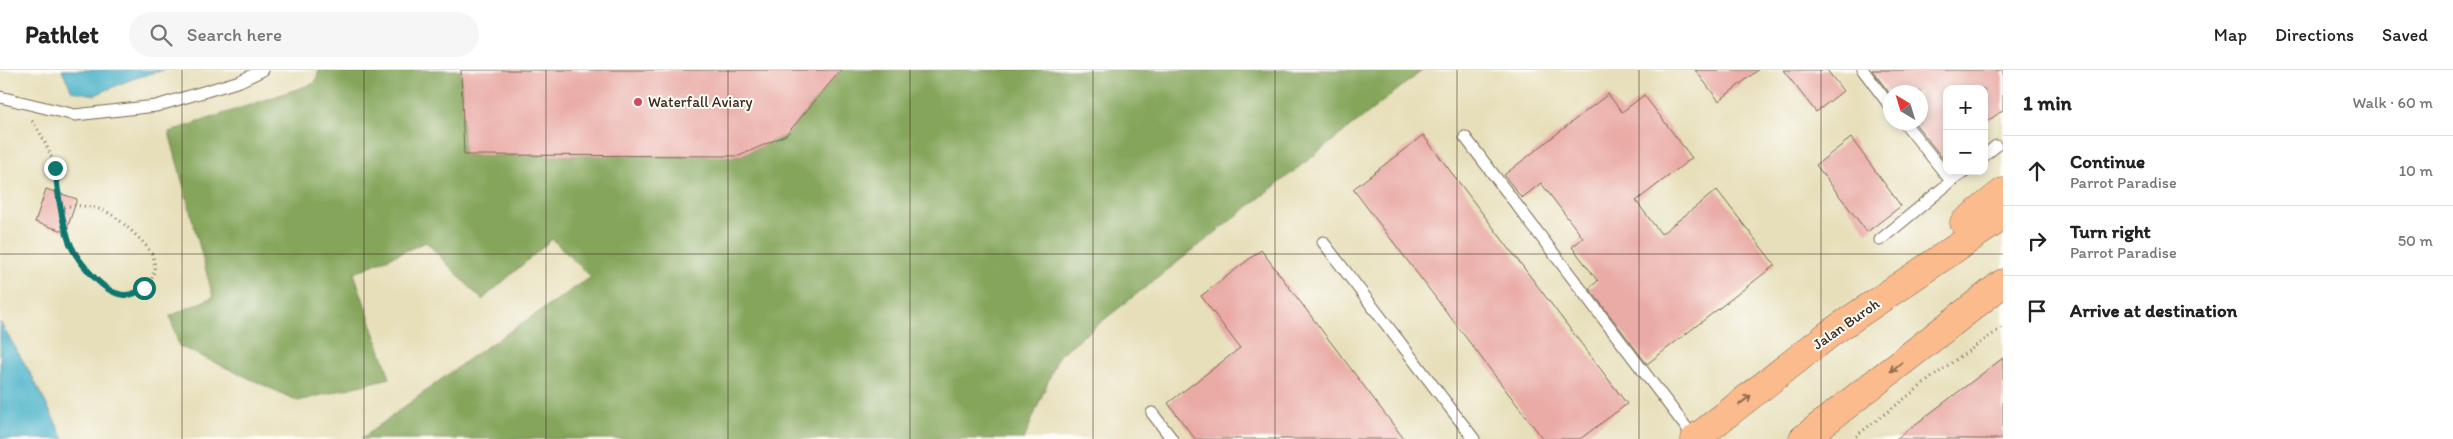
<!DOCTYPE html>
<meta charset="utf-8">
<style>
:root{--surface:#fff;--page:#f6f6f6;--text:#222;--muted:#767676;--line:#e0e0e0}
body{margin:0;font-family:Itim,sans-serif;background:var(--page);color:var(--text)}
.controls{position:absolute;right:15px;top:15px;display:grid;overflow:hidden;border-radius:10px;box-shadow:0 2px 8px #0003}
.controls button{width:45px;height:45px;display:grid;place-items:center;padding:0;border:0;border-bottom:1px solid var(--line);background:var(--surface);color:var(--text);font:25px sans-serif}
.compass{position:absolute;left:1883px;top:15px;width:45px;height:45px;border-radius:50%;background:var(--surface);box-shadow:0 2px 8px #0003;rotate:322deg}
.stop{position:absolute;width:15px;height:15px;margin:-11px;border:4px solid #0f766e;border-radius:50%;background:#fff}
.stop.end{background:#0f766e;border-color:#fff;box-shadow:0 1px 5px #0008}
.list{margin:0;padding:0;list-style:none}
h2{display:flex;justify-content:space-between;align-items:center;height:65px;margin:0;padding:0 20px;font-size:21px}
h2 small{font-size:16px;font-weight:400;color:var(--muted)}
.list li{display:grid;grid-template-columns:32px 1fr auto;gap:15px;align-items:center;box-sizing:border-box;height:70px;padding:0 20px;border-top:1px solid var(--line)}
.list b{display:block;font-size:19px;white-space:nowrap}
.list p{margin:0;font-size:16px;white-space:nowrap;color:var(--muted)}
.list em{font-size:16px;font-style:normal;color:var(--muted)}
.icon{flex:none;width:28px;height:28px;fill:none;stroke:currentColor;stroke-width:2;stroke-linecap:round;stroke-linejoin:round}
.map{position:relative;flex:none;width:2003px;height:369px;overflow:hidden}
header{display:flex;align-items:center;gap:30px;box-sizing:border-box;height:70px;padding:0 25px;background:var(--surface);border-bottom:1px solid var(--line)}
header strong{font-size:24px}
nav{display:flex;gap:28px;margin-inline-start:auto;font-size:18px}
.search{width:350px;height:45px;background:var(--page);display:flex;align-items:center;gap:12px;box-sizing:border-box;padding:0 18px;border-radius:28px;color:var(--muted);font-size:19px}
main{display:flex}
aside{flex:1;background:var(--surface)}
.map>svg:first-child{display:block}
.forest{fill:#84a55a;stroke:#60683c}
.water{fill:#4ab2c9;stroke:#426e74}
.building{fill:#eaaaa5}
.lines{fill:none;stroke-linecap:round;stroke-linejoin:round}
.lane-casing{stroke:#776955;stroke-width:13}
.primary-casing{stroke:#776955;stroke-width:29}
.path{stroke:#776955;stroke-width:3;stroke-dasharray:1 4;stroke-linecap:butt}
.lane{stroke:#fff;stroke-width:11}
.primary{stroke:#fbbb8c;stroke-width:28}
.oneway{stroke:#916b50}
.route{stroke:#0f766e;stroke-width:6}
.grid{fill:none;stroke:#3b2a1e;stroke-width:1;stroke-opacity:0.55}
.poi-dot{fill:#d1495b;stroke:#fdfcf7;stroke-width:2}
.labels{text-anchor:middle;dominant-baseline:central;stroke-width:4;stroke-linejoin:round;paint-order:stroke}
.poi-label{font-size:15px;fill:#3b2a1e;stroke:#fdfcf7;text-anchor:start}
.street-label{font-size:15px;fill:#3b2a1e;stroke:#fdfcf7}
</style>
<header>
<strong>Pathlet</strong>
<div class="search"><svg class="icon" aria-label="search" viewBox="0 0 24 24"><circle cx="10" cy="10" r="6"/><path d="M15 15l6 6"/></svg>Search here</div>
<nav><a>Map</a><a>Directions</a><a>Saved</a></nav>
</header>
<main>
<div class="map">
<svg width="2003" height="369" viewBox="0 0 2003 369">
<rect width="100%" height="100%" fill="#fdfcf7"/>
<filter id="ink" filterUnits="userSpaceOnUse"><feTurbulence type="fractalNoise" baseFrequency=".02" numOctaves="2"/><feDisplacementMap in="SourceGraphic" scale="10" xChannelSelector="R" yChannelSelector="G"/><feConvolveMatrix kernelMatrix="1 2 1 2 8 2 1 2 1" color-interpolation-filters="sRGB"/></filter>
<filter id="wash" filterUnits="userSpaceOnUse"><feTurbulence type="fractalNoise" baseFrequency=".0096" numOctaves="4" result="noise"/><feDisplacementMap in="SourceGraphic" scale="20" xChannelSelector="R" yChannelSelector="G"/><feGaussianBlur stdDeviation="1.12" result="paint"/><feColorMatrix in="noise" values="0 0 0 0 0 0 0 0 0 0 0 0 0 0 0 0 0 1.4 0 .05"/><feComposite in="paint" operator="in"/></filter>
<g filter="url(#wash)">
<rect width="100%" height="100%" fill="#e7dfba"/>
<!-- forest -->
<path class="forest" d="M319,0H461L464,85L739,86L786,65L841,0H1423L1059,285L1024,369H361L470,288L591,207L552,169L482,230L426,172L354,203L390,308L298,331L179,276L170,246L213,227L169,62L315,13Z"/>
<!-- water -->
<g class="water">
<path d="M62,0H164L132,9L95,25L72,21Z"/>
<path d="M0,252L32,306L64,369H0Z"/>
</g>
<g id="blocks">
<!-- building -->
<g class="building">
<path d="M461,0H841L786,65L739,86L464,85Z"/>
<path d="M1695,0H1758L1719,31Z"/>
<path d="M1783,0H1827L1843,21L1816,42Z"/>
<path d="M1872,0H2003V40L1984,54V19H1947V94L1914,52H1920V22L1890,24Z"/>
<path d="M1608,24L1622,42L1644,25L1692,88L1636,131L1661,164L1717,120L1775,195L1647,294L1589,218L1598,211L1572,177L1583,168L1541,113L1522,128L1504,105Z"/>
<path d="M1423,65L1627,334L1580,369H1543L1353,119Z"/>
<path d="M1851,68L1901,136L1867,162L1816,95Z"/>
<path d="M46,119L77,129L66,162L35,152Z"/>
<path d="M1261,180L1404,369H1195L1168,333L1240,278L1201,226Z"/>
<path d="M2003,288V369H1896Z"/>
</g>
</g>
</g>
<g filter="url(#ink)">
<use href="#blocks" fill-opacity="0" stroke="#776955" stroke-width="1"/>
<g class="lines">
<defs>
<g id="lane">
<path d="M1863,0L1890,36"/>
<path d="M0,27L75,45L156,36L240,11L263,0"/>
<path d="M1904,52L1947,106L1954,109L1966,101"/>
<path d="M1465,67L1695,369"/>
<path d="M1984,86L1996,76"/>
<path d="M1880,170L1954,109"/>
<path d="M1323,172L1474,369"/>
<path d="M1152,343L1172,369"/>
</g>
<g id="primary">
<path d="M1964,153L2003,122"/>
<path d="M1695,369L1832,262L2003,146"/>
<path d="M1803,369L2003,213"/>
</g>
</defs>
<!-- lane casing -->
<use href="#lane" class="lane-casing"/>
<!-- primary casing -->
<use href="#primary" class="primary-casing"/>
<!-- path -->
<g class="path">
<path d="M32,51C42,64 50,82 55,98C58,110 58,124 60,136C65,166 79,194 103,214C111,221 119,226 130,225C138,223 144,219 149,213C155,205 156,193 152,184C146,173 117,146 105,141C89,135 76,135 60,137"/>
<path d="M1852,369L1947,296L2003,257"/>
</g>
<!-- lane -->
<use href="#lane" class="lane"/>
<!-- primary -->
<use href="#primary" class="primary"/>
</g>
<!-- one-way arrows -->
<defs><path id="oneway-shaft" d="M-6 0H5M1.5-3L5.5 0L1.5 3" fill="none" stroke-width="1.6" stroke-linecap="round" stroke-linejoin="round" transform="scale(1.25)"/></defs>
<g class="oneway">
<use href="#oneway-shaft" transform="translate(1896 297) rotate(142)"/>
<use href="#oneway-shaft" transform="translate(1745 330) rotate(-38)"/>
</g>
</g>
<g class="lines" filter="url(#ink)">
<!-- route -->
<path class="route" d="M55,98C58,123 61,148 69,171C75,188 101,220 119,224C128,227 137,223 144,218"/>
</g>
<!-- grid -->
<path class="grid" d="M182,0V369M364,0V369M546,0V369M728,0V369M910,0V369M1093,0V369M1275,0V369M1457,0V369M1639,0V369M1821,0V369M0,184H2003"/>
<!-- markers -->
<circle class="poi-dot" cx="638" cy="32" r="5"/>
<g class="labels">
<!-- poi labels -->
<g class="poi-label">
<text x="648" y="32">Waterfall Aviary</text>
</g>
<!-- street labels -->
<g class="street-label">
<text transform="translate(1846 254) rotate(-35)">Jalan Buroh</text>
</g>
</g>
</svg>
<div class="controls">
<button>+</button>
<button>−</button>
</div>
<svg class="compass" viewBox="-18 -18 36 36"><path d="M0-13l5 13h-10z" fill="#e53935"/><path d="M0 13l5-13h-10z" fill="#767676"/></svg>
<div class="stop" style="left:144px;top:218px"></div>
<div class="stop end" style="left:55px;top:98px"></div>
</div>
<aside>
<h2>1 min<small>Walk · 60 m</small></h2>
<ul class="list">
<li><svg class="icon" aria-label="ahead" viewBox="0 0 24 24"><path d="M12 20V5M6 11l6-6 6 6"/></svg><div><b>Continue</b><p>Parrot Paradise</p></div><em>10 m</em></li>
<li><svg class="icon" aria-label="right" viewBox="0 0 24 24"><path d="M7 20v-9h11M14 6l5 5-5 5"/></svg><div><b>Turn right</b><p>Parrot Paradise</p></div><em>50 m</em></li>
<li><svg class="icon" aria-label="arrive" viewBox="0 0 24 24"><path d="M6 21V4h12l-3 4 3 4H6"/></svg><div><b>Arrive at destination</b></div></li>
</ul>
</aside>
</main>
